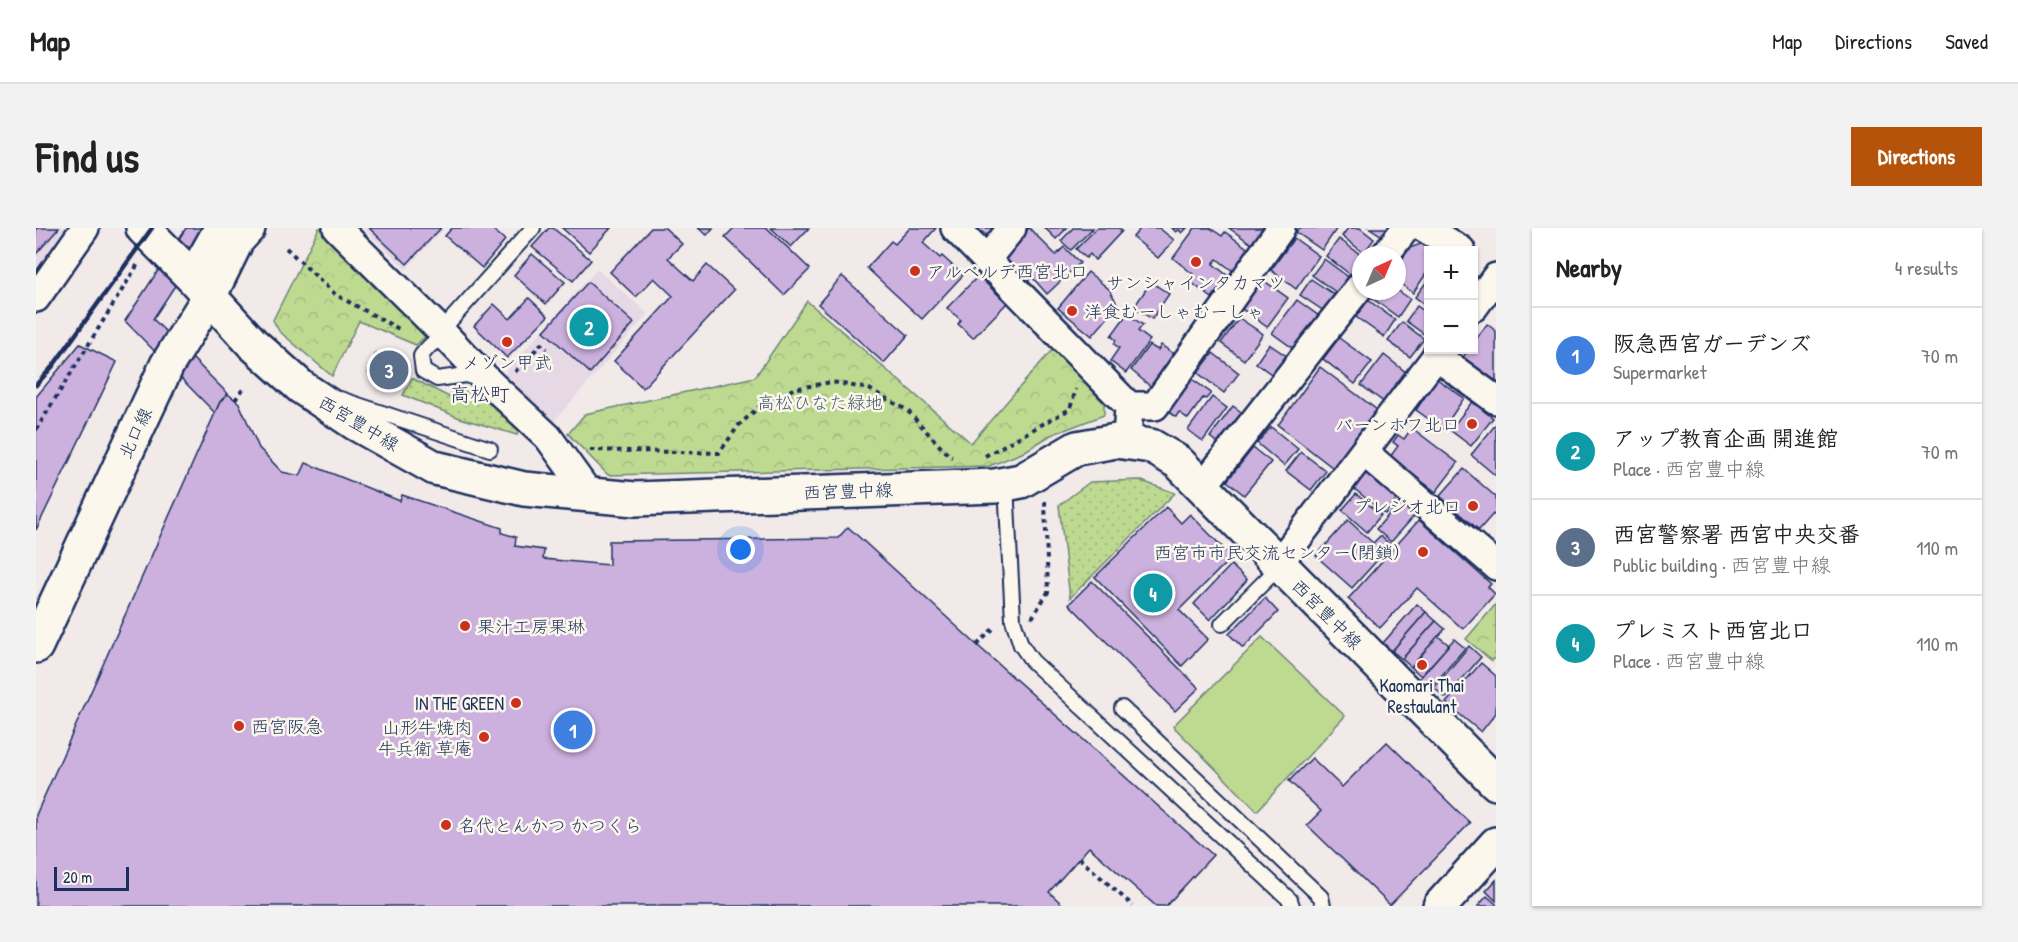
<!DOCTYPE html>
<meta charset="utf-8">
<style>
:root{--surface:#fff;--page:#f2f2f2;--text:#222;--muted:#767676;--line:#e0e0e0;--accent:#b45309}
body{margin:0;font-family:"Patrick Hand","Klee One",sans-serif;background:var(--page);color:var(--text)}
.controls{position:absolute;right:18px;top:18px;display:grid;overflow:hidden;border-radius:0px;box-shadow:0 2px 4px #0004}
.controls button{width:54px;height:54px;display:grid;place-items:center;padding:0;border:0;border-bottom:2px solid var(--line);background:var(--surface);color:var(--text);font:30px sans-serif}
.compass{position:absolute;left:1316px;top:18px;width:54px;height:54px;border-radius:50%;background:var(--surface);box-shadow:0 2px 4px #0004;rotate:44deg}
.scale{position:absolute;left:18px;bottom:15px;width:75px;box-sizing:border-box;padding-left:6px;border:3px solid #1b2f5e;border-top:0;font-size:16px;line-height:21px;white-space:nowrap;color:#1b2f5e;-webkit-text-stroke:4px #fbf7ec;paint-order:stroke}
.you{position:absolute;left:705px;top:322px;width:21px;height:21px;margin:-15px;border:4px solid #fff;border-radius:50%;background:#1a73e8;box-shadow:0 0 0 9px #1a73e833}
.badge{display:grid;place-items:center;width:39px;height:39px;border-radius:50%;background:var(--accent);color:#fff;font-size:20px;font-weight:700}
.pin{position:absolute;translate:-50% -50%;border:3px solid #fff;box-shadow:0 2px 6px #0006}
.list{margin:0;padding:0;list-style:none}
h2{display:flex;justify-content:space-between;align-items:center;height:78px;margin:0;padding:0 24px;font-size:26px}
h2 small{font-size:20px;font-weight:400;color:var(--muted)}
.list li{display:grid;grid-template-columns:39px 1fr auto;gap:18px;align-items:center;box-sizing:border-box;height:96px;padding:0 24px;border-top:2px solid var(--line)}
.list b{display:block;font-size:22px;white-space:nowrap}
.list p{margin:0;font-size:20px;white-space:nowrap;color:var(--muted)}
.list em{font-size:20px;font-style:normal;color:var(--muted)}
.map{position:relative;flex:none;width:1460px;height:678px;overflow:hidden;border-radius:0px}
header{display:flex;align-items:center;gap:36px;box-sizing:border-box;height:84px;padding:0 30px;background:var(--surface);border-bottom:2px solid var(--line)}
header strong{font-size:28px}
nav{display:flex;gap:33px;margin-inline-start:auto;font-size:21px}
.intro{display:flex;align-items:center;justify-content:space-between;box-sizing:border-box;height:144px;padding:0 36px}
h1{margin:0;font-size:42px}
.button{padding:15px 27px;border-radius:0px;background:var(--accent);color:#fff;font-size:21px;font-weight:700}
main{display:flex;gap:36px;padding:0 36px}
aside{flex:1;background:var(--surface);border-radius:0px;box-shadow:0 2px 4px #0004}
.map>svg:first-child{display:block}
.built{fill:#e7d8e6}
.grass{fill:url(#grass-dots);stroke:#6c8478;stroke-width:1.5}
.forest{fill:url(#forest-crowns);stroke:#6c8478;stroke-width:1.5}
.pitch{fill:#beda91;stroke:#6c8478;stroke-width:1.5}
.building{fill:#ccb1df;stroke:#1b2f5e;stroke-width:1.5}
.lines{fill:none;stroke-linecap:round;stroke-linejoin:round}
.lane-casing{stroke:#1b2f5e;stroke-width:18}
.street-casing{stroke:#1b2f5e;stroke-width:32}
.secondary-casing{stroke:#1b2f5e;stroke-width:38}
.path{stroke:#1b2f5e;stroke-width:4;stroke-dasharray:4.5 4.5;stroke-linecap:butt}
.lane{stroke:#fbf7ec;stroke-width:14}
.street{stroke:#fbf7ec;stroke-width:27}
.secondary{stroke:#fbf7ec;stroke-width:33}
.rail{stroke:#1b2f5e;stroke-width:4.5}
.poi-dot{fill:#c8321e;stroke:#fbf7ec;stroke-width:2}
.labels{text-anchor:middle;dominant-baseline:central;stroke-width:5;stroke-linejoin:round;paint-order:stroke}
.poi-label{font-size:18px;fill:#1b2f5e;stroke:#fbf7ec;text-anchor:start}
.park-label{font-size:18px;fill:#445a6b;stroke:#fbf7ec}
.street-label{font-size:18px;fill:#1b2f5e;stroke:#fbf7ec}
.neighbourhood-label{font-size:20px;fill:#1b2f5e;stroke:#fbf7ec}
</style>
<header>
<strong>Map</strong>
<nav><a>Map</a><a>Directions</a><a>Saved</a></nav>
</header>
<div class="intro"><h1>Find us</h1><a class="button">Directions</a></div>
<main>
<div class="map">
<svg width="1460" height="678" viewBox="0 0 1460 678">
<defs>
<pattern id="grass-dots" width="8" height="8" patternUnits="userSpaceOnUse" patternTransform="scale(1.5)"><rect width="8" height="8" fill="#beda91"/><path d="M2 2h.1M6 6h.1" fill="none" stroke="#a3bb7f" stroke-width="1.8" stroke-linecap="round"/></pattern>
<pattern id="forest-crowns" width="20" height="18" patternUnits="userSpaceOnUse" patternTransform="scale(1.5)"><rect width="20" height="18" fill="#beda91"/><path d="M2 6a3 3 0 1 1 6 0M12 15a3 3 0 1 1 6 0" fill="none" stroke="#a3bb7f"/></pattern>
</defs>
<rect width="100%" height="100%" fill="#f2e9e9"/>
<filter id="ink" filterUnits="userSpaceOnUse"><feTurbulence type="fractalNoise" baseFrequency=".0167" numOctaves="2"/><feDisplacementMap in="SourceGraphic" scale="12" xChannelSelector="R" yChannelSelector="G"/><feConvolveMatrix kernelMatrix="1 2 1 2 8 2 1 2 1" color-interpolation-filters="sRGB"/></filter>
<g filter="url(#ink)">
<!-- built -->
<g class="built">
<path d="M0,0H33L0,51Z"/>
<path d="M327,0H408L370,41Z"/>
<path d="M561,41L612,86L518,193L468,146Z"/>
</g>
<!-- grass -->
<g class="grass">
<path d="M376,150L413,169L418,158L454,174L483,202L481,207L424,190L367,167Z"/>
<path d="M1103,252L1139,265L1034,370L1023,277L1054,254Z"/>
</g>
<!-- forest -->
<g class="forest">
<path d="M283,0H284L393,105L380,117L323,93L296,148L243,103L237,92Z"/>
<path d="M771,73L935,215L1015,123L1021,124L1068,175V187L1015,207L986,225L953,238L572,247L532,206L549,186L719,149Z"/>
<path d="M1460,376V428L1456,433L1430,411Z"/>
</g>
<!-- pitch -->
<path class="pitch" d="M1226,409L1309,488L1221,583L1137,498Z"/>
<!-- building -->
<g class="building">
<path d="M0,0H23L0,26Z"/>
<path d="M150,0H177L117,91L192,166L184,174L179,185L89,93Z"/>
<path d="M333,0H405L371,36Z"/>
<path d="M416,0H455L469,12L446,40L409,8Z"/>
<path d="M513,0H517L555,32L537,53L496,19Z"/>
<path d="M526,0H575L553,24Z"/>
<path d="M615,0H629L646,16L632,30L657,53L671,37L698,62L607,160L578,133L637,68L618,50L600,69L574,44Z"/>
<path d="M662,0H677L671,7Z"/>
<path d="M698,0H731L774,41L748,67L689,9Z"/>
<path d="M735,0H773L755,19Z"/>
<path d="M874,0H900L887,15L904,30L906,28L927,47L886,91L831,40L855,13L859,16Z"/>
<path d="M941,0H963L955,11Z"/>
<path d="M993,0L1020,27L1028,19L1044,35L1011,66L996,49L989,56L975,41L977,39L968,29V24Z"/>
<path d="M1009,0H1031L1020,11Z"/>
<path d="M1037,0H1057L1035,22L1025,13Z"/>
<path d="M1061,0H1082L1086,3L1059,32L1054,26L1050,30L1040,21Z"/>
<path d="M1105,0H1123L1138,12L1122,30L1097,9Z"/>
<path d="M1136,0H1151L1146,5L1143,2L1140,4Z"/>
<path d="M1159,0H1174L1186,8L1189,4L1214,22L1198,44L1181,31L1177,36L1192,48L1176,70L1152,52L1157,46L1137,30Z"/>
<path d="M1193,0H1234L1220,19Z"/>
<path d="M1263,0H1301L1286,22L1260,4Z"/>
<path d="M1312,0H1324L1338,11L1328,25L1306,8Z"/>
<path d="M1334,0H1356L1349,10Z"/>
<path d="M1258,10L1283,28L1260,61L1235,42Z"/>
<path d="M1303,11L1325,27V33L1315,47L1290,28Z"/>
<path d="M1387,15L1398,22H1392V43L1377,65L1361,53V38L1374,20Z"/>
<path d="M496,26L529,54L510,76L478,47Z"/>
<path d="M1288,31L1315,51L1304,67L1276,47Z"/>
<path d="M1052,44L1074,62L1082,78L1056,108L1022,80Z"/>
<path d="M806,48L872,107L848,135L782,76Z"/>
<path d="M942,48L971,75L937,110L922,96L925,92L911,80Z"/>
<path d="M1275,51L1299,67L1288,83L1264,67Z"/>
<path d="M1227,52L1252,70L1231,99L1206,81Z"/>
<path d="M1392,52V79L1379,69Z"/>
<path d="M552,54L598,95L554,145L508,103Z"/>
<path d="M1115,54L1133,66L1116,91L1098,79Z"/>
<path d="M1361,62L1374,71L1362,89L1336,70L1342,63Z"/>
<path d="M493,70L512,88L471,130L438,98L458,76L474,91Z"/>
<path d="M1261,72L1283,88L1258,121L1236,105Z"/>
<path d="M1332,72L1359,92L1348,109L1320,89Z"/>
<path d="M1381,78L1392,86V109L1370,93Z"/>
<path d="M1091,86L1107,97L1102,103L1114,112L1090,145L1074,133L1083,120L1078,116L1080,112L1075,108Z"/>
<path d="M1203,90L1227,106L1208,132L1185,115Z"/>
<path d="M1366,94L1388,111L1374,129L1352,113Z"/>
<path d="M1451,96L1460,103V153L1427,129L1432,122H1438V114Z"/>
<path d="M1303,110L1336,134L1319,156L1287,131Z"/>
<path d="M44,116L81,134L0,302V169Z"/>
<path d="M1233,116L1252,129L1238,148L1220,135Z"/>
<path d="M1113,117L1122,122L1125,117L1141,128L1128,145L1126,144L1115,159L1095,142Z"/>
<path d="M340,125L373,139L365,158L332,145Z"/>
<path d="M1177,125L1203,145L1188,165L1162,145Z"/>
<path d="M1348,127L1371,145L1349,175L1325,157Z"/>
<path d="M1284,139L1345,185L1301,243L1242,197Z"/>
<path d="M1152,148L1175,165L1170,171L1167,170L1152,191L1143,184L1140,189L1129,181Z"/>
<path d="M1401,151L1428,170L1407,201L1380,182Z"/>
<path d="M192,166L203,175L223,220L246,244L264,248L270,235L364,273L366,267L466,300V305L480,309L479,318L508,322L507,331L573,337V313L802,310L812,299L941,417L1177,627L1130,678H1120L1053,619L1013,664L1028,678H0V587L184,174Z"/>
<path d="M1176,169L1191,180L1167,213L1152,202Z"/>
<path d="M1436,174L1457,190L1435,218L1414,202Z"/>
<path d="M1197,178L1212,189L1189,220L1174,209Z"/>
<path d="M1460,196V248L1435,227Z"/>
<path d="M1235,199L1262,221L1248,238L1221,215Z"/>
<path d="M1376,200L1422,235L1400,264L1354,229L1362,218L1357,214L1362,207L1368,211Z"/>
<path d="M1217,220L1235,234L1208,267L1191,253Z"/>
<path d="M1265,224L1290,243L1275,262L1250,243Z"/>
<path d="M1428,241L1460,269V289L1457,286L1443,302L1404,268Z"/>
<path d="M1334,246L1362,270L1349,286L1315,258L1325,247Z"/>
<path d="M1320,266L1345,287L1331,304L1306,282Z"/>
<path d="M1365,273L1380,286L1355,314L1340,301Z"/>
<path d="M1130,279L1145,295L1154,286L1196,329L1143,382L1172,411L1146,438L1059,349Z"/>
<path d="M1312,292L1337,315L1344,308L1355,317L1316,360L1280,328Z"/>
<path d="M1383,292L1455,356L1452,359L1459,366L1427,401L1381,360L1344,400L1312,371Z"/>
<path d="M1195,337L1211,352L1174,392L1158,376Z"/>
<path d="M1056,353L1163,460L1139,483L1033,376Z"/>
<path d="M1229,370L1242,384L1207,420L1193,406Z"/>
<path d="M1381,376L1390,384L1356,423L1347,415Z"/>
<path d="M1390,384L1400,393L1366,431L1356,423Z"/>
<path d="M1400,393L1409,401L1375,439L1366,431Z"/>
<path d="M1402,408L1413,417L1385,448L1375,439Z"/>
<path d="M1418,411L1429,420L1394,461L1383,451Z"/>
<path d="M1433,418L1445,429L1410,470L1398,460Z"/>
<path d="M1445,435L1460,448V485L1445,504L1410,475Z"/>
<path d="M1351,514L1434,595L1354,677L1271,597L1285,583L1253,553L1276,530L1306,559Z"/>
<path d="M1460,652V673L1450,663Z"/>
<path d="M1451,668L1460,676V678H1442Z"/>
</g>
<g class="lines">
<defs>
<g id="lane">
<path d="M405,103L497,0"/>
<path d="M415,114C398,111 395,115 385,128L387,143L401,151L430,147L445,152"/>
<path d="M304,171L454,221"/>
<path d="M970,256L977,392L985,417L996,433L1254,672L1256,678"/>
<path d="M1186,396L1244,338"/>
<path d="M1086,480L1285,669L1287,678"/>
</g>
<g id="street">
<path d="M301,0L405,103L455,156L512,209L553,266"/>
<path d="M919,0L1093,178L1091,213"/>
<path d="M1388,0L1425,22"/>
<path d="M1349,27L1370,0"/>
<path d="M950,32L976,0"/>
<path d="M155,48L182,0"/>
<path d="M0,70L49,0"/>
<path d="M1438,79L1460,49"/>
<path d="M1400,128L1460,172"/>
<path d="M1093,178H1119L1245,0"/>
<path d="M1328,224L1460,338"/>
<path d="M1167,258L1325,57"/>
<path d="M1242,336L1405,122"/>
</g>
<g id="secondary">
<path d="M107,0L155,48L217,116L265,159L319,195L399,240L488,261L599,271L959,258L985,253L1041,220L1080,213L1115,218L1142,234L1460,555"/>
<path d="M0,418L131,137L173,69L201,12L212,0"/>
<path d="M1404,678L1460,616"/>
</g>
</defs>
<!-- lane casing -->
<use href="#lane" class="lane-casing"/>
<!-- street casing -->
<use href="#street" class="street-casing"/>
<!-- secondary casing -->
<use href="#secondary" class="secondary-casing"/>
<!-- path -->
<g class="path">
<path d="M250,20L300,67L363,101"/>
<path d="M479,144L505,116L511,121"/>
<path d="M199,172L207,161"/>
<path d="M0,202L102,36"/>
<path d="M554,222L683,225L703,197L724,178L757,161L796,154L833,161L871,182L913,228L916,229"/>
<path d="M949,228L1034,181L1040,161"/>
<path d="M996,390L1012,364L1009,273L1012,271"/>
<path d="M941,417L959,399"/>
<path d="M1043,630L1097,678"/>
</g>
<!-- lane -->
<use href="#lane" class="lane"/>
<!-- street -->
<use href="#street" class="street"/>
<!-- secondary -->
<use href="#secondary" class="secondary"/>
<!-- rail -->
<path class="rail" d="M0,157L17,138L116,0"/>
</g>
</g>
<!-- markers -->
<g class="poi-dot">
<circle cx="1160" cy="34" r="6"/>
<circle cx="879" cy="43" r="6"/>
<circle cx="1036" cy="83" r="6"/>
<circle cx="471" cy="114" r="6"/>
<circle cx="1436" cy="196" r="6"/>
<circle cx="1437" cy="278" r="6"/>
<circle cx="1387" cy="324" r="6"/>
<circle cx="429" cy="398" r="6"/>
<circle cx="1386" cy="437" r="6"/>
<circle cx="480" cy="475" r="6"/>
<circle cx="203" cy="498" r="6"/>
<circle cx="448" cy="509" r="6"/>
<circle cx="410" cy="597" r="6"/>
</g>
<g class="labels">
<!-- poi labels -->
<g class="poi-label">
<text x="891" y="43">アルベルデ西宮北口</text>
<text x="1160" y="54" text-anchor="middle">サンシャインタカマツ</text>
<text x="1048" y="83">洋食むーしゃむーしゃ</text>
<text x="471" y="134" text-anchor="middle">メゾン甲武</text>
<text x="1424" y="196" text-anchor="end">バーンホフ北口</text>
<text x="1425" y="278" text-anchor="end">プレジオ北口</text>
<text x="1375" y="324" text-anchor="end">西宮市市民交流センター(閉鎖）</text>
<text x="441" y="398">果汁工房果琳</text>
<text x="1386" y="457" text-anchor="middle">Kaomari Thai<tspan x="1386" dy="21">Restaulant</tspan></text>
<text x="468" y="475" text-anchor="end">IN THE GREEN</text>
<text x="215" y="498">西宮阪急</text>
<text x="436" y="499" text-anchor="end">山形牛焼肉<tspan x="436" dy="21">牛兵衛 草庵</tspan></text>
<text x="422" y="597">名代とんかつ かつくら</text>
</g>
<!-- park labels -->
<g class="park-label">
<text x="784" y="174">高松ひなた緑地</text>
</g>
<!-- street labels -->
<g class="street-label">
<text transform="translate(323 195) rotate(31)">西宮豊中線</text>
<text transform="translate(99 205) rotate(-65)">北口線</text>
<text transform="translate(812 263) rotate(-2)">西宮豊中線</text>
<text transform="translate(1291 386) rotate(45)">西宮豊中線</text>
</g>
<!-- neighbourhood labels -->
<g class="neighbourhood-label">
<text x="444" y="165">高松町</text>
</g>
</g>
</svg>
<div class="controls">
<button>+</button>
<button>−</button>
</div>
<svg class="compass" viewBox="-18 -18 36 36"><path d="M0-13l5 13h-10z" fill="#e53935"/><path d="M0 13l5-13h-10z" fill="#767676"/></svg>
<div class="scale">20 m</div>
<div class="you"></div>
<div class="pin badge" style="left:537px;top:502px;background:#3f7fe0">1</div>
<div class="pin badge" style="left:553px;top:99px;background:#0f9aa8">2</div>
<div class="pin badge" style="left:353px;top:142px;background:#5c6f8a">3</div>
<div class="pin badge" style="left:1117px;top:365px;background:#0f9aa8">4</div>
</div>
<aside>
<h2>Nearby<small>4 results</small></h2>
<ul class="list">
<li><span class="badge" style="background:#3f7fe0">1</span><div><b>阪急西宮ガーデンズ</b><p>Supermarket</p></div><em>70 m</em></li>
<li><span class="badge" style="background:#0f9aa8">2</span><div><b>アップ教育企画 開進館</b><p>Place · 西宮豊中線</p></div><em>70 m</em></li>
<li><span class="badge" style="background:#5c6f8a">3</span><div><b>西宮警察署 西宮中央交番</b><p>Public building · 西宮豊中線</p></div><em>110 m</em></li>
<li><span class="badge" style="background:#0f9aa8">4</span><div><b>プレミスト西宮北口</b><p>Place · 西宮豊中線</p></div><em>110 m</em></li>
</ul>
</aside>
</main>
